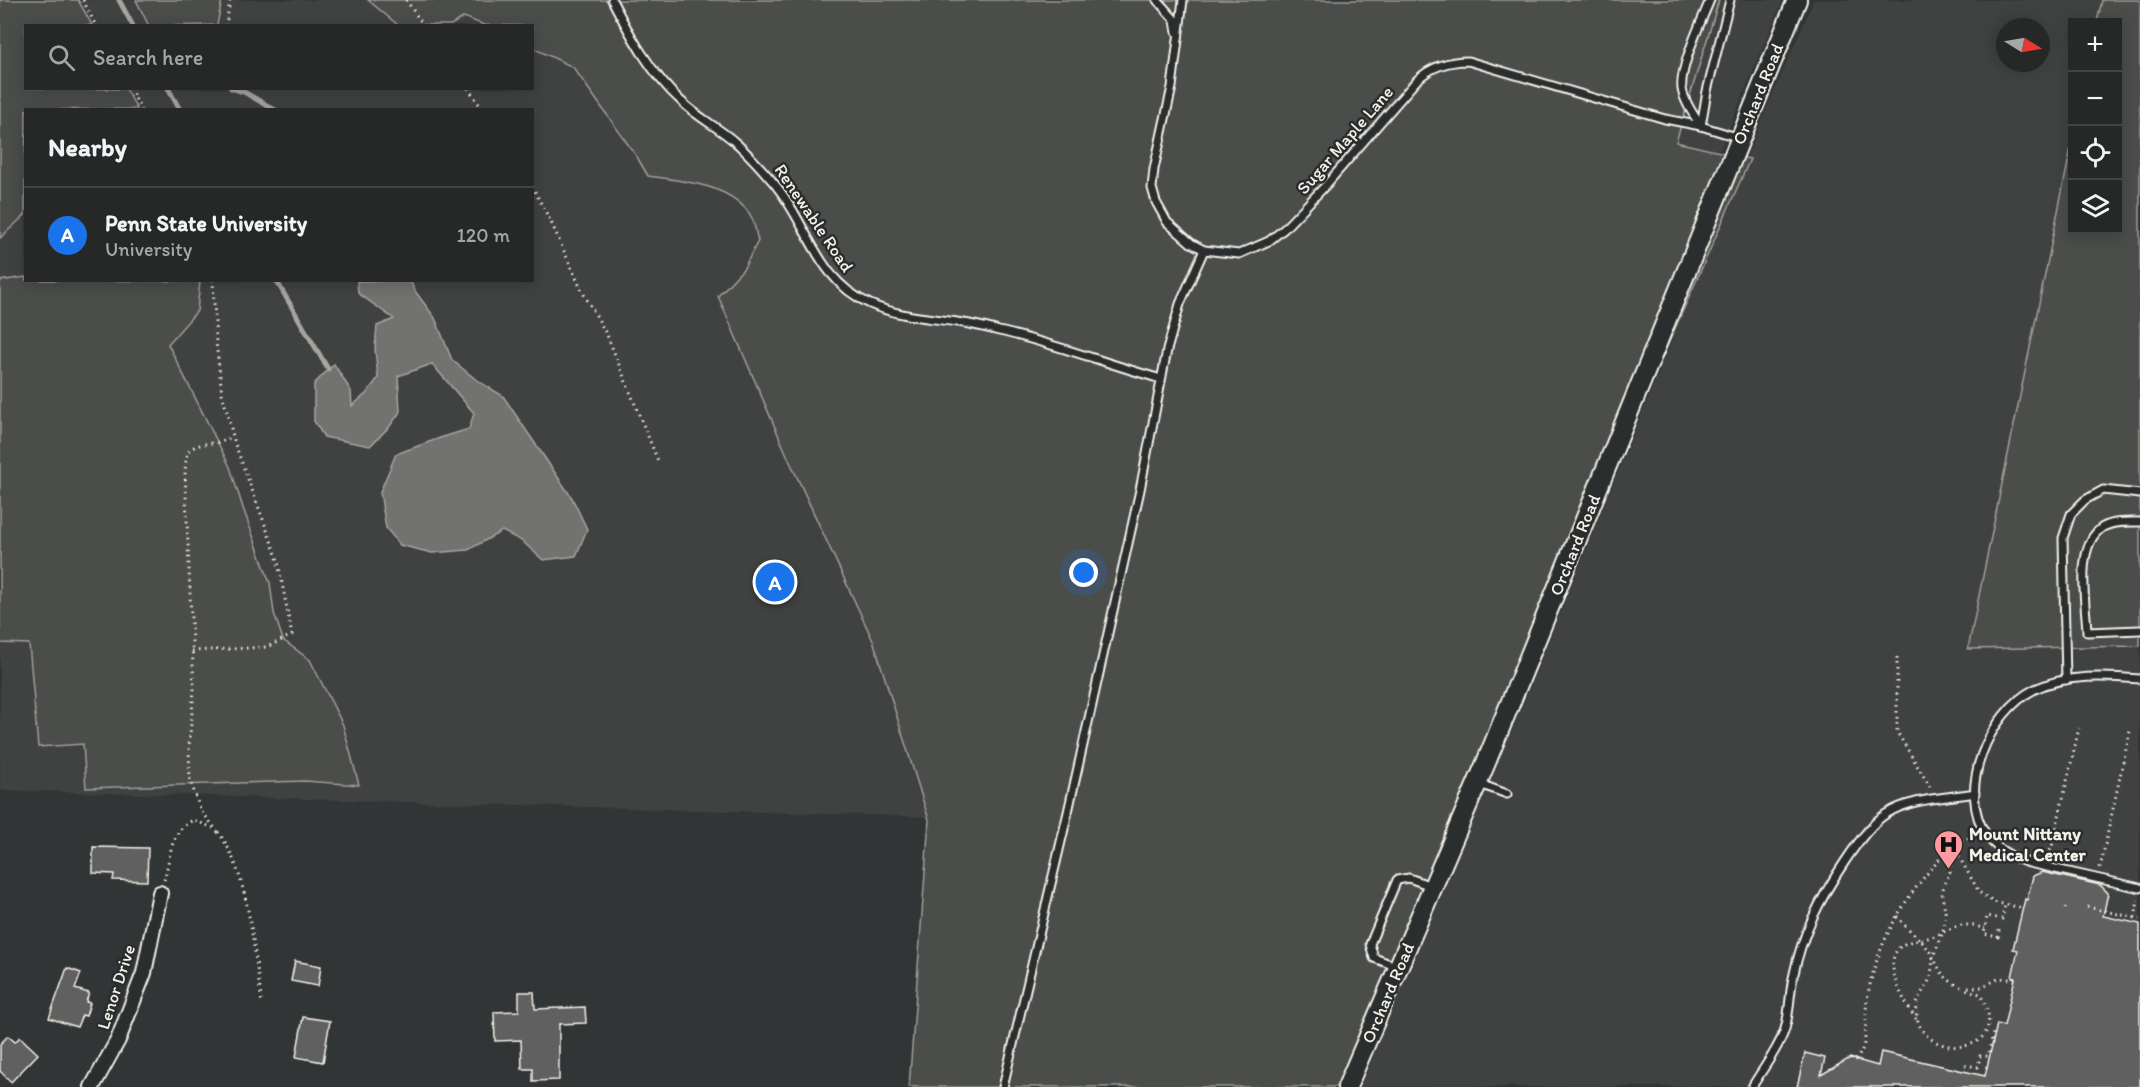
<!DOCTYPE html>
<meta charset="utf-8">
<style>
:root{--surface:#262828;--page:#323434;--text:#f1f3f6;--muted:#a4a6a8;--line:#424445;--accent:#1a73e8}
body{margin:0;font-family:Itim,sans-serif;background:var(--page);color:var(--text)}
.controls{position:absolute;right:18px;top:18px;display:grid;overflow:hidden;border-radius:0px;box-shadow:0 3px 15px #0003}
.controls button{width:54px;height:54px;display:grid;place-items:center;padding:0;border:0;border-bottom:2px solid var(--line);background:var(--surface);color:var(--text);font:30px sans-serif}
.compass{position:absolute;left:1996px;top:18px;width:54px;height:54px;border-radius:50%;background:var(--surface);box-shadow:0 3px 15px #0003;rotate:101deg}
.you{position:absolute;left:1084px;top:573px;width:21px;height:21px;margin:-15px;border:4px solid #fff;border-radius:50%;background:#1a73e8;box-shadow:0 0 0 9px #1a73e833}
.badge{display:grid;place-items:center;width:39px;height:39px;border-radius:50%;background:var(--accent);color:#fff;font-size:20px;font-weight:700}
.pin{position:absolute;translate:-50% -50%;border:3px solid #fff;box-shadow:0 2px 6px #0006}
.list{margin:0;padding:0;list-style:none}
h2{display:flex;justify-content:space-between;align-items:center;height:78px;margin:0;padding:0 24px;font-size:26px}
h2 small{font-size:20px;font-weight:400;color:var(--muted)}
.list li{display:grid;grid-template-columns:39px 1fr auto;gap:18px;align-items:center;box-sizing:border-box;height:96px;padding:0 24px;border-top:2px solid var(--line)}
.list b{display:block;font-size:22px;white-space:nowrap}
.list p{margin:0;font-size:20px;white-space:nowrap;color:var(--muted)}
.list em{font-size:20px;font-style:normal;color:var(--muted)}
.icon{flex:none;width:33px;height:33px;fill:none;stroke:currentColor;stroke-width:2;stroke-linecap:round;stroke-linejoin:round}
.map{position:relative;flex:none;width:2140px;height:1087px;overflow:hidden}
.search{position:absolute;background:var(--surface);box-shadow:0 3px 15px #0003;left:24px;top:24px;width:510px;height:66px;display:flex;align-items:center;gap:15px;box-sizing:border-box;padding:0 21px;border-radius:0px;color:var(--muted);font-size:22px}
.panel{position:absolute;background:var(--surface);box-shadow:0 3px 15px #0003;left:24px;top:108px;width:510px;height:174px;border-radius:0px}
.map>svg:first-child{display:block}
.built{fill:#404242;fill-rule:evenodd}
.green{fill:#4b4d4c;stroke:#a09f9a;stroke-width:1.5}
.water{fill:#727370;stroke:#a6a5a0;stroke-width:1.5}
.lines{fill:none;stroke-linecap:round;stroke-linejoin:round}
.stream{stroke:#a6a5a0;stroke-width:5}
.building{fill:#5f605f;stroke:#f4f1e8;stroke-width:1.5}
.service-casing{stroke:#f4f1e8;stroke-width:11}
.minor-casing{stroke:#f4f1e8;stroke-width:18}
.tertiary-casing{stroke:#f4f1e8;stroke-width:22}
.path{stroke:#f4f1e8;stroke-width:3;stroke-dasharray:1.5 4.5;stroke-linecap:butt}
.service{stroke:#2a2d2e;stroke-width:7}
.minor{stroke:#2a2d2e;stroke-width:14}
.tertiary{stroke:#2a2d2e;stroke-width:18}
.labels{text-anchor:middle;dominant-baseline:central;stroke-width:5;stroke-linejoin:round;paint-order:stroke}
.street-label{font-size:18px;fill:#f4f1e8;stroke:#2a2d2e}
.poi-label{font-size:18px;font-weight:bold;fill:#f4f1e8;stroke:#2a2d2e;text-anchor:start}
</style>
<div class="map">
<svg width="2140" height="1087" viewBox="0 0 2140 1087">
<rect width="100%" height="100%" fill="#323535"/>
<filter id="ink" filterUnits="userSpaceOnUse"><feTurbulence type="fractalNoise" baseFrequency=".0167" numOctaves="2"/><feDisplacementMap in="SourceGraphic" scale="12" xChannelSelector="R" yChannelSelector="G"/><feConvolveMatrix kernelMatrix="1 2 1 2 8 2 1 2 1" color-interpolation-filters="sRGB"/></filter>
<g filter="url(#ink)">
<!-- built -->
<g class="built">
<path d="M0,0H1783L1724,140L1676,262L932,817L0,790ZM26,26H532V88H26ZM26,110H532V280H26Z"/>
<path d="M1814,0H2140V1087H1360L1525,699L1766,110ZM2072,22H2118V230H2072ZM2005,27H2041V63H2005Z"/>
</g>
<!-- green -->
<g class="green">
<path d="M0,0H78L92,25L26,26V88L126,89L137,109L26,110L25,215L0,238Z"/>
<path d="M136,0H222L217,25L149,26Z"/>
<path d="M368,0H1719L1676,142L1750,159L1340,1087H909L929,820L874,643L790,462L718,296L744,268L758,241C756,234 755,225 752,218C733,184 682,181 648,176L637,157L573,67L533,48L532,26L484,25L464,17L451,25H398Z"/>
<path d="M2102,0H2140V646L1968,649L2072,143V230H2118V22H2097Z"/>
<path d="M25,277L26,280L200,281L197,311L168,344L230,467L243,508L270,583L274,613L283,640L310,660L343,725L359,785L305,781L86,788L83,744L38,747L29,644L0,643V281Z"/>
</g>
<!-- water -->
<path class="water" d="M357,281H410L415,291L435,318L452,360L478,381L503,396L572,498L587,529L576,556L543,560L522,541L502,531L468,550L432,553L400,545L386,528L380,492L396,454L440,438L469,429L474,413L432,364L398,376L400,412L390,426L370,446L324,437L314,421V384L334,364L351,391L352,406L367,393L378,378L375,348L377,326L394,319L358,293Z"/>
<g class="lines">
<!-- stream -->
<g class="stream">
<path d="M119,0L133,26"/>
<path d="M168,88L180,110"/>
<path d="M231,88L244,92L275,110"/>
<path d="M276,280L328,369"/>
</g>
</g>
<!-- building -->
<g class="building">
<path d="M93,847L148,848L147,881L113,880L114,874L93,873Z"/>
<path d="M2042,872L2100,885L2108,893L2103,916L2140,924V1087H1797L1805,1053L1825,1058L1821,1075L1850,1058L1878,1066L1881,1052L1985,1076L1997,1024L2004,1026L2015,978L2012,977L2018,950L2013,949L2025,899L2027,900L2033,876Z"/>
<path d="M295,961L321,966L318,986L291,981Z"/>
<path d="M67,968L81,973L75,989L89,993L86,1002L90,1003L86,1016L82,1015L77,1027L49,1018Z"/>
<path d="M519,992H534L535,1009L585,1007L586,1023L559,1024V1080L533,1081V1069H522L521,1040L495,1041L494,1012L519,1011Z"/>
<path d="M303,1017L330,1021L323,1062L296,1057Z"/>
<path d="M8,1036L15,1042L20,1037L38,1054L11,1082L0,1071V1044Z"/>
</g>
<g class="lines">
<defs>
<g id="service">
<path d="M612,0C630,35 651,74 681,101C697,117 718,127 735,142C749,154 761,168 773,182C809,224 815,279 870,304C899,317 933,318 964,323C976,325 988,328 999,331C1054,343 1107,364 1161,379"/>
<path d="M1157,0L1175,20L1177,32"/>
<path d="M1183,0L1172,87L1154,169L1152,188L1156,202L1167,222L1191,243L1204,250L1239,254L1269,241L1284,229L1326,185L1417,80C1432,66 1448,61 1468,61L1665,119L1701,126L1740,138"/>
<path d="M1701,126C1694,115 1684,102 1682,89C1679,68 1702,20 1710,0"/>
<path d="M1701,126L1707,91L1730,0"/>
<path d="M2140,522C2129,522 2114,521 2103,527C2074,545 2086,603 2087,632L2140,630"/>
<path d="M2140,679C2106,676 2067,674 2035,689C1989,712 1955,791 1987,836C1997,850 2014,858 2029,863L2140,888"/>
<path d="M2066,680L2063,538L2071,514L2085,500L2103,490L2140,494"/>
<path d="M1477,783L1507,794"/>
<path d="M1398,967L1374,958L1370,944L1397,880L1409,878L1431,886"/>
<path d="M1003,1087L1068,812L1140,490L1167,350L1180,304L1204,250"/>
<path d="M1752,1087C1763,1068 1776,1053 1784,1032C1790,1015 1789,996 1793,978C1797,958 1804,936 1813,917C1825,891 1862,829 1886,814C1911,798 1947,798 1975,793"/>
</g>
<path id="minor" d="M92,1087L118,1040L144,973L160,893"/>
<path id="tertiary" d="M1347,1087L1485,765L1797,0"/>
</defs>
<!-- service casing -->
<use href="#service" class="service-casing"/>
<!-- minor casing -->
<use href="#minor" class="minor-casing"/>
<!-- tertiary casing -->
<use href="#tertiary" class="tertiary-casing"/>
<!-- path -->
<g class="path">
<path d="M83,0L96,26"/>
<path d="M406,0L424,26"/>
<path d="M226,26L230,0"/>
<path d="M130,88L141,110"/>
<path d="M468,88L483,110"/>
<path d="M532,186L551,222L581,289L607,335L658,461"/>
<path d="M192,651L267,647L292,635L277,557L235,444L222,393L216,342L213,280"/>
<path d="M1897,657V732L1930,787"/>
<path d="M218,832L200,809L190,780L189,746L194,690L185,471L187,452C203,438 217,448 233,436"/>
<path d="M218,832C249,871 254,954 262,1003"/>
<path d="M1953,846L1979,892L1993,902L2023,908"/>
<path d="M1946,854C1957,876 1945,873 1942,892C1942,898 1944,904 1945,910C1946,919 1944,928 1941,937C1939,944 1935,951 1933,958C1932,966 1932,973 1929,980C1926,989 1918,995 1917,1005C1909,1064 2020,1060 1980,994L1962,988"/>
<path d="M2047,856L2052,847L2079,728"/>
<path d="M2100,868L2130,731"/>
<path d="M164,880C171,857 169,830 194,820L213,828"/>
<path d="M2087,907L2140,919"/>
<path d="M2065,909L2066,903"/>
<path d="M1897,916C1905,927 1915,934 1924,944C1940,963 1936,976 1961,987"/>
<path d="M2135,918L2138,900"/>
<path d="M1999,930L1998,937L1984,934L1987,916L2002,919L2005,905"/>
<path d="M1968,987H1982L2000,978L2018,980"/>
<path d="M1916,1019C1905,1003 1881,964 1900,947C1908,940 1922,940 1931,937C1940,935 1948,929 1957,926C1966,923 1976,927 1985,928"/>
<path d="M1855,1060C1870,1047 1864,1019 1867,1000C1875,950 1898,907 1931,869C1937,862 1945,852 1953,846C1959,842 1967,839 1974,836"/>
<path d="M1965,1065L1978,1067L1980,1056H1988L1994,1029"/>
</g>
<!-- service -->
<use href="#service" class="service"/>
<!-- minor -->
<use href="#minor" class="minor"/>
<!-- tertiary -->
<use href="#tertiary" class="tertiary"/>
</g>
</g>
<!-- icons -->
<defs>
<symbol id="hospital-pin" viewBox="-11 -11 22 30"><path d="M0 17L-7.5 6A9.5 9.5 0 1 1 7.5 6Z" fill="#ff9aa2" stroke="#2a2d2e"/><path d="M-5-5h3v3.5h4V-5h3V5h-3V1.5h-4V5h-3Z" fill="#111"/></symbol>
</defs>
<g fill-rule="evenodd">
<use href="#hospital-pin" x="1932" y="828" width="33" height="45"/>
</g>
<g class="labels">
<!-- street labels -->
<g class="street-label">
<text transform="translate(1758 94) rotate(-68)">Orchard Road</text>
<text transform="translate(1345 140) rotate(-49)">Sugar Maple Lane</text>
<text transform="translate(814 218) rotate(56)">Renewable Road</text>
<text transform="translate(1575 545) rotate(-68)">Orchard Road</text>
<text transform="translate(116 987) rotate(-72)">Lenor Drive</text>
<text transform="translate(1388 993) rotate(-67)">Orchard Road</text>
</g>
<!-- poi labels -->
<g class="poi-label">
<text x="1969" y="834">Mount Nittany<tspan x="1969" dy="21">Medical Center</tspan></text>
</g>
</g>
</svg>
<div class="controls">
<button>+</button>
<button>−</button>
<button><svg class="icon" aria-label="locate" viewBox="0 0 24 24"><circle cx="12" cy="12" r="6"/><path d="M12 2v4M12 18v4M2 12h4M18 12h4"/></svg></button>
<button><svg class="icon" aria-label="layers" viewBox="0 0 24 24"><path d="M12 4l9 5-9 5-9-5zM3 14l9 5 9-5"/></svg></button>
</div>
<svg class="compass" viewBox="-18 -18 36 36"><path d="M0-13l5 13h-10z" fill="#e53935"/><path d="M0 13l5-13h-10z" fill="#a4a6a8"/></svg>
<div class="you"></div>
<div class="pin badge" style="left:775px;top:582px">A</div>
<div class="search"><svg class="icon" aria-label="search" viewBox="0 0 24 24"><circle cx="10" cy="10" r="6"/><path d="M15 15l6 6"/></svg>Search here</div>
<section class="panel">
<h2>Nearby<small></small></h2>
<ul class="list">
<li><span class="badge">A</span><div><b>Penn State University</b><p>University</p></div><em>120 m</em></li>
</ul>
</section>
</div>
